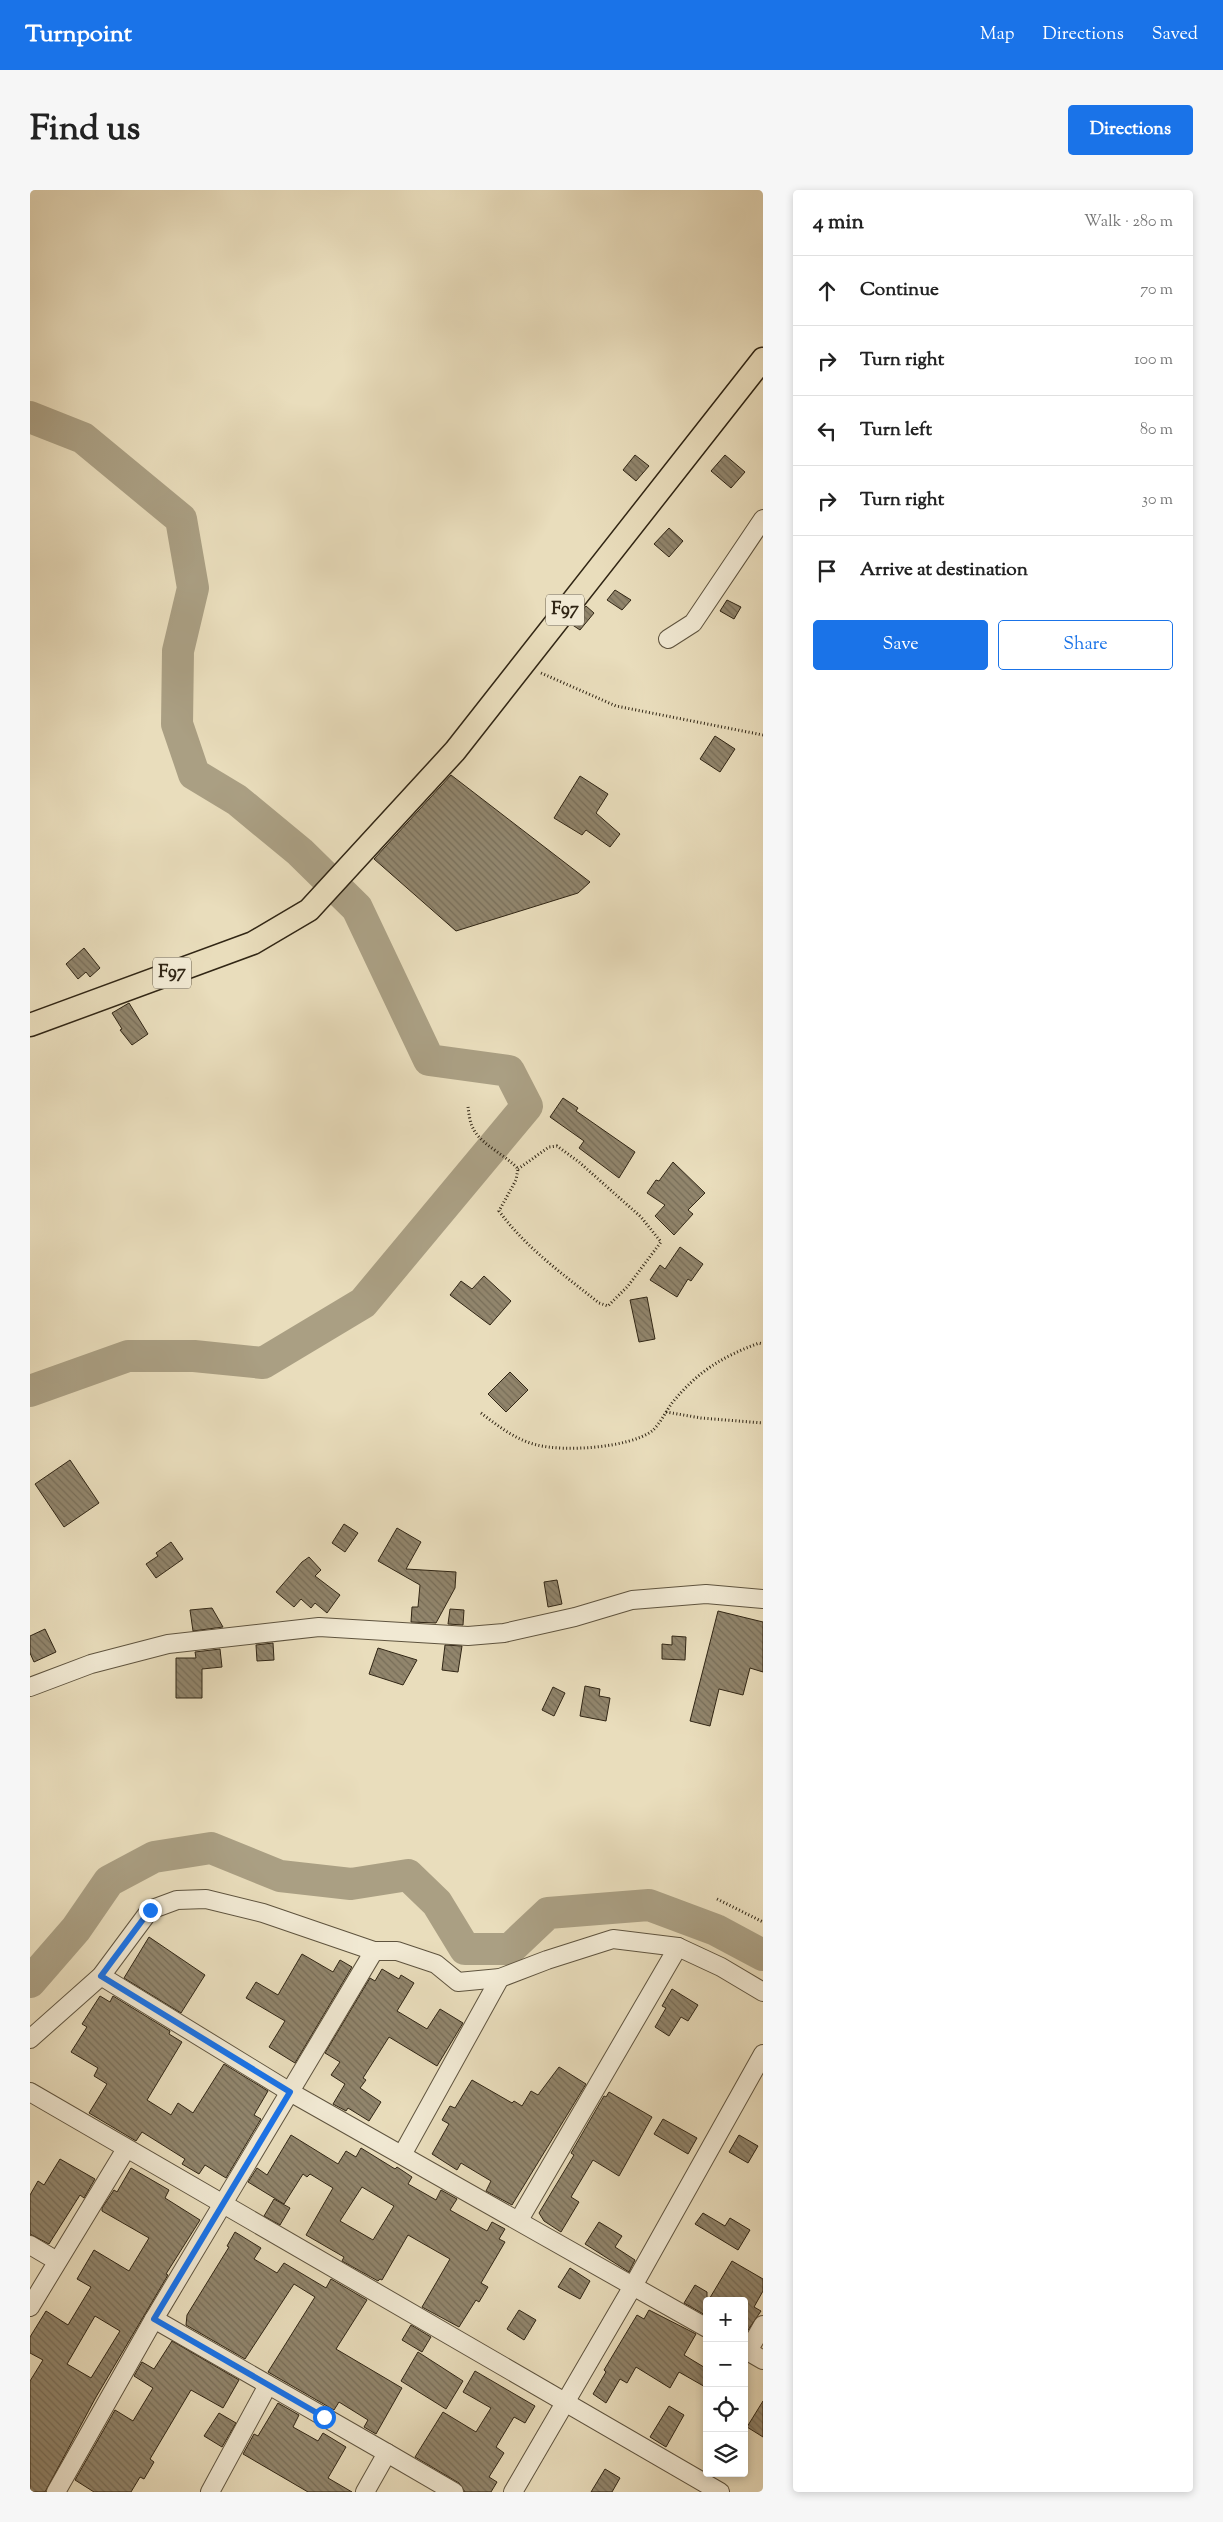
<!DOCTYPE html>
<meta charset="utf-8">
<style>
:root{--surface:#fff;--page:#f6f6f6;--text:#222;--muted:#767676;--line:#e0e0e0;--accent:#1a73e8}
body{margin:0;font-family:"Sorts Mill Goudy",serif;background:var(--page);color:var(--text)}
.controls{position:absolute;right:15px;bottom:15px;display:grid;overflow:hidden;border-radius:5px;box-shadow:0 2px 8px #0003}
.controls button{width:45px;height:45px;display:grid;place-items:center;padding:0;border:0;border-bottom:1px solid var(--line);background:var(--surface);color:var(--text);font:25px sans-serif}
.stop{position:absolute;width:15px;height:15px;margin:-11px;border:4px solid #1a73e8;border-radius:50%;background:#fff}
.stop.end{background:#1a73e8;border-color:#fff;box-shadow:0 1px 5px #0008}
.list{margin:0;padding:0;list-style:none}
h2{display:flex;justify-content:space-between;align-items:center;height:65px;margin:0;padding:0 20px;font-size:21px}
h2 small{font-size:16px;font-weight:400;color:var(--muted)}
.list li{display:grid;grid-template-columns:32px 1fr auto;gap:15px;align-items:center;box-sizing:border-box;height:70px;padding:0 20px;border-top:1px solid var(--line)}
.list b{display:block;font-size:19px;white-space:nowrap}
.list em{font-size:16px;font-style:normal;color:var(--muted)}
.actions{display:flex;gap:10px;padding:15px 20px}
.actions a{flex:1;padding:11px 0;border:1px solid var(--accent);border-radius:5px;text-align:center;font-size:18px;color:var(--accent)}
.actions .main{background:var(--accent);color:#fff}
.icon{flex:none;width:28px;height:28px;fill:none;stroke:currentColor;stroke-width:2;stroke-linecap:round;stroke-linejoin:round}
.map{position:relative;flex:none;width:733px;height:2302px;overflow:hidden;border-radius:5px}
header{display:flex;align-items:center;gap:30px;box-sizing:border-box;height:70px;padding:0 25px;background:var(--accent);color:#fff}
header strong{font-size:24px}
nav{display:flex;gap:28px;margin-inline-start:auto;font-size:18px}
.intro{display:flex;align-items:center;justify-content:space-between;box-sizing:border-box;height:120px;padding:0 30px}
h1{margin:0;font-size:35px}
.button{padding:12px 22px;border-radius:5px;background:var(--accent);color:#fff;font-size:18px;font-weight:700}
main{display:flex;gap:30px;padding:0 30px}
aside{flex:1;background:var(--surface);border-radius:5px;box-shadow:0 2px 8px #0003}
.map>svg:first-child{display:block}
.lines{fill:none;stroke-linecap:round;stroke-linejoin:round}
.river{stroke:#aa9f83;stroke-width:32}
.building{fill:url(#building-back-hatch);stroke:#312615;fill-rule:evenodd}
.minor-casing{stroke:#5f543f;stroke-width:20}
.major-casing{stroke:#312615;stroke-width:25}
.path{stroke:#312615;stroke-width:3;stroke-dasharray:1 2.5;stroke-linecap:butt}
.minor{stroke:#f1e9d3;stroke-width:18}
.major{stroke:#e9ddbc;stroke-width:22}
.route{stroke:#1a73e8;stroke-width:6}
.labels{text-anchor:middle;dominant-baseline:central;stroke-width:4;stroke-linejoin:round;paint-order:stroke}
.shield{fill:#f1e9d3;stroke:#6b604e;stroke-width:1}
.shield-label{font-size:18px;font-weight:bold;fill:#312615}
</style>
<header>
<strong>Turnpoint</strong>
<nav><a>Map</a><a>Directions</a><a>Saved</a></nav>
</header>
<div class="intro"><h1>Find us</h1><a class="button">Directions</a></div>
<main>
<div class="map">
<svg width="733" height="2302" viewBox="0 0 733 2302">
<defs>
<pattern id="building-back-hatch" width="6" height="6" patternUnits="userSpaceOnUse" patternTransform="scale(1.25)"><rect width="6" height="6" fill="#91856c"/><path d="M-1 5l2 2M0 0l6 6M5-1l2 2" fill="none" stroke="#776d58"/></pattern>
</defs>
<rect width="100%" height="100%" fill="#e9ddbc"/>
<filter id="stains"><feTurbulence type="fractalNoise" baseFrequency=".004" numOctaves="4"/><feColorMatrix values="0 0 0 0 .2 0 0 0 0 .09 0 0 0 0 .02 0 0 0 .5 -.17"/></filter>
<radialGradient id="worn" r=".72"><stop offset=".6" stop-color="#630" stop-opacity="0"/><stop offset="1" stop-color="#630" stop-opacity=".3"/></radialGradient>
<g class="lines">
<!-- river -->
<g class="river">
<path d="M0,227L53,248L151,329L163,398L148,461L147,534L164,584L207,610L270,662L327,718L399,870L479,881L497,916L333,1113L233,1173L164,1166H98L0,1201"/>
<path d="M0,1792L46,1739L79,1691L124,1667L181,1658L250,1686L321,1694L378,1685L407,1713L435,1759H480L518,1723L619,1715L686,1740L733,1765"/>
</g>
</g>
<!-- building -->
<g class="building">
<path d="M605,265L619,276L606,291L593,280Z"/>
<path d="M695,265L715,282L701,298L681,281Z"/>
<path d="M639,338L653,351L639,367L624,354Z"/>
<path d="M585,400L601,410L592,420L577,410Z"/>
<path d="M697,410L711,417L704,429L690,421Z"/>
<path d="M556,416L564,423L550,440L541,434Z"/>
<path d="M685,546L705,559L690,582L670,569Z"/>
<path d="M421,585L560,692L548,703L426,741L344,669Z"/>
<path d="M550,586L578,604L566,623L590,644L580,657L556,640L552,645L524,628Z"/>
<path d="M54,758L70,778L60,787L56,782L48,789L36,774Z"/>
<path d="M99,813L118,844L102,855L90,840L92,839L82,823Z"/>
<path d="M533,908L548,918L546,921L605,962L589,988L549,958L554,951L520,927Z"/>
<path d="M643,972L675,1003L658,1020L663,1024L644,1045L625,1026L635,1015L617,1003L626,990L629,991Z"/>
<path d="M650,1057L673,1074L661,1091L658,1089L647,1107L620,1090L630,1075L635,1079Z"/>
<path d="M454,1086L481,1111L460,1135L420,1105L431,1091L442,1099Z"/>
<path d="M617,1107L625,1149L609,1152L600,1110Z"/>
<path d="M480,1182L498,1200L476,1222L458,1204Z"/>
<path d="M40,1270L69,1313L34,1337L5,1294Z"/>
<path d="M314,1334L328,1343L315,1362L302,1353Z"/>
<path d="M367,1338L391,1352L376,1379L426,1382L425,1398L406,1433L381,1432L382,1417H388L390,1395L348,1371Z"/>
<path d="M141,1352L153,1369L126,1388L116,1374L128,1366L126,1363Z"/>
<path d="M279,1367L291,1380L285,1386L310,1405L297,1423L285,1413L281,1418L271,1409L264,1417L246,1402L272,1372Z"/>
<path d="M527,1390L532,1414L518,1417L514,1392Z"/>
<path d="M182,1418L193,1437L163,1441L160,1420Z"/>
<path d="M420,1419L434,1420L433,1435L418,1434Z"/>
<path d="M688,1421L733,1432V1482L720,1478L713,1505L689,1499L680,1536L660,1531Z"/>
<path d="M15,1439L26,1462L4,1472L0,1463V1446Z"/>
<path d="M642,1446L656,1447L655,1470L632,1469V1454L642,1455Z"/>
<path d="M243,1453L244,1470L227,1471L226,1455Z"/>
<path d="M415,1455L432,1456L428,1482L412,1480Z"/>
<path d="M348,1458L387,1470L373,1495L339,1484Z"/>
<path d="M190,1459L192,1477L172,1479V1508H146V1468H166L165,1462Z"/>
<path d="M555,1496L570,1499L569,1506L580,1508L576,1531L550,1526Z"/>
<path d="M523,1497L535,1503L524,1526L512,1520Z"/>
<path d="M119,1747L175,1785L151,1823L94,1788Z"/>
<path d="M272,1764L303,1782L310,1770L322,1777L265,1873L239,1857L255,1831L216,1808L226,1792L248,1805Z"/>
<path d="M352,1779L369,1789L371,1785L384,1793L367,1821L397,1839L410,1819L433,1833L407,1876L359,1847L333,1888L336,1890L330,1898L351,1912L339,1931L318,1918L316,1921L303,1914L315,1894L301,1885L310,1872L295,1863L340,1788L345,1791Z"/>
<path d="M642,1799L668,1815L658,1831L651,1827L639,1846L625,1837L636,1818L632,1816Z"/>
<path d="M70,1806L80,1812L83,1806L140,1841L139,1844L152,1852L117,1910L141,1925L148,1913L163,1923L194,1874L238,1901L224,1925L231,1929L196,1988L175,1975L169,1984L152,1974L155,1969L112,1942L106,1951L59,1923L77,1894L64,1886L68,1878L41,1862L57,1837L52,1834Z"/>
<path d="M529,1877L556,1894L482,2015L456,2001L461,1991L431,1973L427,1980L402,1964L419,1934L412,1930L420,1916L425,1918L442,1890L482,1913L484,1911L492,1916L501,1901L508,1905Z"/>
<path d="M579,1902L622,1927L589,1986L563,1970L541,2007L549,2012L531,2042L514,2031L509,2023L544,1965L541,1963L574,1906L576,1907Z"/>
<path d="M633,1929L667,1948L658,1964L624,1944Z"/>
<path d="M261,1945L308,1974L316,1961L326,1967L331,1958L365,1979L367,1977L382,1987L378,1994L406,2010L411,2000L427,2009L420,2020L457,2041L462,2032L475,2039L469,2049L475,2052L451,2093L458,2097L449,2112L446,2110L429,2137L392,2117L420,2069L378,2045L352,2090L350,2089L348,2091L312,2071L314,2067L276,2045L303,1998L280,1984L277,1987L273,1984L254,2014L218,1992L227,1978L237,1985ZM332,1997L364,2016L343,2050L310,2031Z"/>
<path d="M709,1945L728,1956L718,1973L699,1962Z"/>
<path d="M30,1969L65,1989L54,2008L50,2005L19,2054L0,2044V2005L8,1991L14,1995Z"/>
<path d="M101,1978L139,2000L135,2008L170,2030L136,2084L138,2085L66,2207L15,2302H0V2191L13,2170L0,2163V2147L16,2121L38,2135L61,2097L47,2089L64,2060L99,2081L119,2048L72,2021V2018L84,2000L87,2002ZM65,2126L90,2141L61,2188L37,2174Z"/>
<path d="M244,2009L260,2018L250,2035L234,2026Z"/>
<path d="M673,2023L695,2036L700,2028L720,2040L708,2060L665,2034Z"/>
<path d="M569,2032L592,2046L585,2057L605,2070L599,2082L555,2054Z"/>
<path d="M205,2042L231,2058L224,2069L247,2083L254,2073L296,2098L301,2089L337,2110L306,2159L372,2198L346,2244L334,2237L338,2230L309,2212L304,2220L238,2182L285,2107L264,2094L215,2169L156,2135L157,2125L199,2057L197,2056Z"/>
<path d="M702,2071L733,2089V2101L724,2117L731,2121L714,2146V2111H678Z"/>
<path d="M540,2078L560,2091L550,2109L528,2097Z"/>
<path d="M665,2095L677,2102V2126L654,2113Z"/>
<path d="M489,2120L506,2130L494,2150L477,2139Z"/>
<path d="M619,2120L666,2144L654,2165L677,2179V2198L649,2182L640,2198L606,2177L597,2193L590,2189L576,2213L563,2204L576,2182L574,2180L607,2125L614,2129Z"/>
<path d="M381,2135L401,2147L392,2162L372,2150Z"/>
<path d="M142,2151L209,2190L193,2218L161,2200L120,2269L124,2272L114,2289L110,2287L101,2302H64L45,2290L85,2220L103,2231L123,2198L104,2186L112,2172L124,2179Z"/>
<path d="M388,2162L433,2191L416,2219L371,2191Z"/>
<path d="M445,2181L505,2216L495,2233L484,2227L466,2257L474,2263L459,2287L467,2292L461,2302H435L429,2293L385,2267L413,2222L446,2242L461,2218L433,2202Z"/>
<path d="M733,2211V2247L717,2237Z"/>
<path d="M248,2213L269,2225L263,2237L288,2251L293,2243L316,2257L298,2288L322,2302H278L213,2264L224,2244L228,2246Z"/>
<path d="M639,2216L654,2225L636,2257L620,2247Z"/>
<path d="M189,2223L206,2233L192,2257L174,2246Z"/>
<path d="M575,2279L590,2288L582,2302H561Z"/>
</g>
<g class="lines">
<defs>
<g id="minor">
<path d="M638,449L663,433L733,329"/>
<path d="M0,1497L61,1474L138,1454L289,1437L438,1446L474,1443L545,1427L602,1410L676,1404L733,1409"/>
<path d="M71,1786L260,1902L677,2138"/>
<path d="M0,1849L71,1786L120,1720L147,1710L176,1709L233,1723L344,1761H367L406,1774L428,1792L470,1788L517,1770L583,1749L648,1757L691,1777L733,1802"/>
<path d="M0,1902L690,2302"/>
<path d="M372,1965L470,1788"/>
<path d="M489,2030L648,1757"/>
<path d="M0,2055L27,2071"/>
<path d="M0,2117L96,1959"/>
<path d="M124,2129L357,2263L335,2302"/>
<path d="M714,2159L733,2170"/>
<path d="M718,2161L733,2135"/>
<path d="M357,2263L424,2302"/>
<path d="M26,2302L124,2129L344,1761"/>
<path d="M180,2302L238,2195"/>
<path d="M483,2302L603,2096L733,1864"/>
</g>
<path id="major" d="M0,835L223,753L279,720L425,561L733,169"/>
</defs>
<!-- minor casing -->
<use href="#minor" class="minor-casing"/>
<!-- major casing -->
<use href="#major" class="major-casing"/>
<!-- path -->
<g class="path">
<path d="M511,483L586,516L733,545"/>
<path d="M438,917C439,924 440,934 444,940C453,956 476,965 488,979L486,990L469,1021C496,1058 534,1085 569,1113L578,1116L598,1096L631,1052L611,1027L549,972L527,956L519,957L488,979"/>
<path d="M636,1222L671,1228L733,1233"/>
<path d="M451,1223C468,1236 486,1250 507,1255C534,1262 599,1258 622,1241C630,1234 636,1221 642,1213C668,1181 692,1167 729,1153L733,1154"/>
<path d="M687,1709L733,1732"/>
</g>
<!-- minor -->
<use href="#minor" class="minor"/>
<!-- major -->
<use href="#major" class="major"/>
</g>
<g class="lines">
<!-- route -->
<path class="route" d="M120,1720L71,1786L260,1902L124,2129L294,2227"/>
</g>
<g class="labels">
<!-- shield labels -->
<g class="shield">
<rect x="516" y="404.5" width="38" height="31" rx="4"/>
<rect x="123" y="767.5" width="38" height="31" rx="4"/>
</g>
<g class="shield-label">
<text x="535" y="420">F97</text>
<text x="142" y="783">F97</text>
</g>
</g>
<rect width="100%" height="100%" filter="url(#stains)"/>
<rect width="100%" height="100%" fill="url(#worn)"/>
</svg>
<div class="controls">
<button>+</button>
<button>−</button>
<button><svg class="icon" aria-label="locate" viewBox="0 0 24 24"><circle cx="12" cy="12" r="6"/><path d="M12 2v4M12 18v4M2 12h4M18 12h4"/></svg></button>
<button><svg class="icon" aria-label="layers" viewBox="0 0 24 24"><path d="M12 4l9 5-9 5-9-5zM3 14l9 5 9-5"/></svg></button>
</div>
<div class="stop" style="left:294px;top:2227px"></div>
<div class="stop end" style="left:120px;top:1720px"></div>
</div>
<aside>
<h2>4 min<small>Walk · 280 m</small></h2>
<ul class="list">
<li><svg class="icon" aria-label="ahead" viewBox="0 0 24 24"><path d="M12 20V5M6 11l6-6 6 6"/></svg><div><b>Continue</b></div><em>70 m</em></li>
<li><svg class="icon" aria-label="right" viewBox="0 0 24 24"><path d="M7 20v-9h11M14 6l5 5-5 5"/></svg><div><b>Turn right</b></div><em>100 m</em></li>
<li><svg class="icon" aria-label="left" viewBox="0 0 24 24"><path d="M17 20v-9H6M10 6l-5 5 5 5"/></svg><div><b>Turn left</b></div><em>80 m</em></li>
<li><svg class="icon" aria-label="right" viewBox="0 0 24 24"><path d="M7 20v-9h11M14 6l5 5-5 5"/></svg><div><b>Turn right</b></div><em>30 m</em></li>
<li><svg class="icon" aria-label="arrive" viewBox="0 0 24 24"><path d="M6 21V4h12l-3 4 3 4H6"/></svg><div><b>Arrive at destination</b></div></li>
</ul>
<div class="actions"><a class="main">Save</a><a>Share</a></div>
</aside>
</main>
